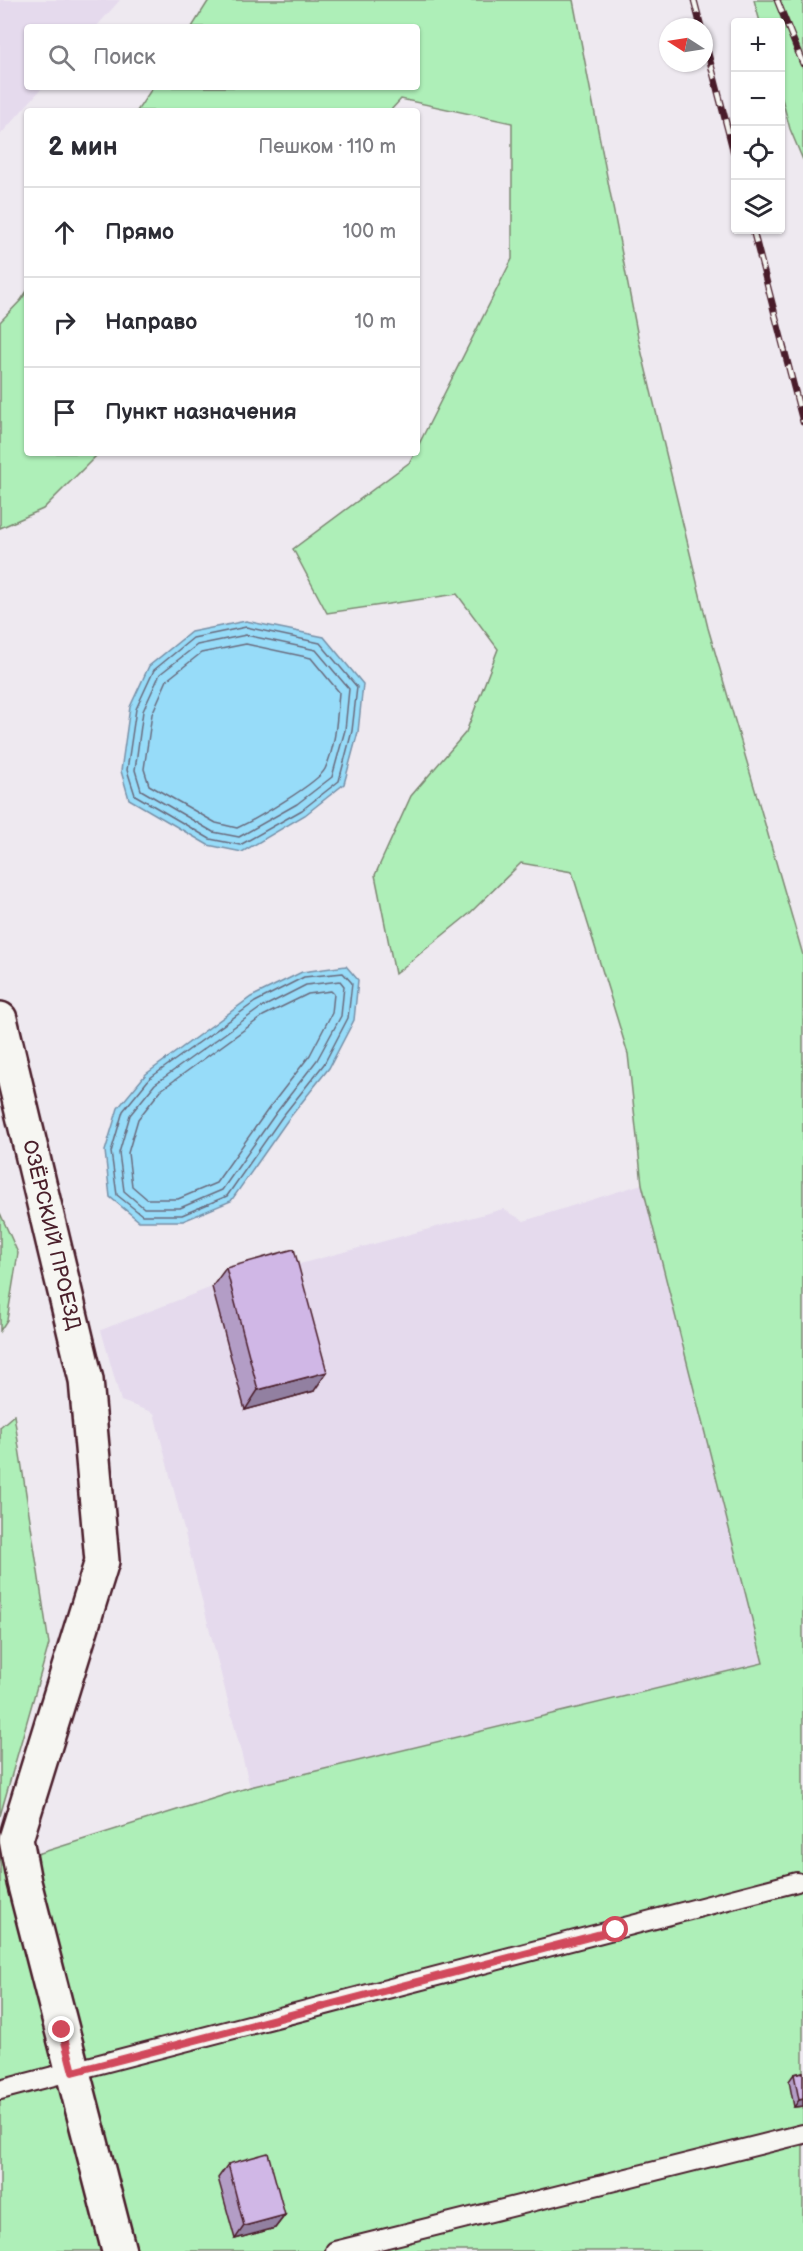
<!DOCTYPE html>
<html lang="ru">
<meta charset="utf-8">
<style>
:root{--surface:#fff;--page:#f2f2f3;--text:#2b2b33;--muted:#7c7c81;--line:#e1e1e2}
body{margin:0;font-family:"Balsamiq Sans",sans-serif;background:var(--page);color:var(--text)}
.controls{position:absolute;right:18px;top:18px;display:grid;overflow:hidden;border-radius:6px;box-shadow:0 2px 4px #0004}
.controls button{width:54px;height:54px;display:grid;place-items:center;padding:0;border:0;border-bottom:2px solid var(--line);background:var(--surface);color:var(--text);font:30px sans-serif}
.compass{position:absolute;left:659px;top:18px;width:54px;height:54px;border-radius:50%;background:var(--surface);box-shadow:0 2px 4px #0004;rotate:282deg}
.stop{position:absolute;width:18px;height:18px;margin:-14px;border:4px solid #d1495b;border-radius:50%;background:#fff}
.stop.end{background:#d1495b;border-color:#fff;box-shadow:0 2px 6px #0008}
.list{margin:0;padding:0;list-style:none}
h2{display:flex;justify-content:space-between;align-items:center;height:78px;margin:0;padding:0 24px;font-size:26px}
h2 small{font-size:20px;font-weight:400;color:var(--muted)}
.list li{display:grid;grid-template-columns:39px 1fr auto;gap:18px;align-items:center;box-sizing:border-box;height:90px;padding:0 24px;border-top:2px solid var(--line)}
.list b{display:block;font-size:22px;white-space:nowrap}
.list em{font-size:20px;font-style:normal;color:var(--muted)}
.icon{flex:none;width:33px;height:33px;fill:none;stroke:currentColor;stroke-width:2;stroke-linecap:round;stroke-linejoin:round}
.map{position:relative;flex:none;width:803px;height:2251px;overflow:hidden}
.search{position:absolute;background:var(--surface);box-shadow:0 2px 4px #0004;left:24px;top:24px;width:396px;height:66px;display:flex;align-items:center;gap:15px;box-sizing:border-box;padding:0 21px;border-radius:6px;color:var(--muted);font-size:22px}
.panel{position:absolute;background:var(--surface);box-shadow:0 2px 4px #0004;left:24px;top:108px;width:396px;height:348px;border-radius:6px}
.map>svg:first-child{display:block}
.built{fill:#e5daed}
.green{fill:#aeefb8;stroke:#7c8772;stroke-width:1.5}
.water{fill:#97dcf9;stroke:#7890a7;stroke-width:1.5}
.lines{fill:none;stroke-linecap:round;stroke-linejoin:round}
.shore{stroke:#696b7d;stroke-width:1.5}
.lane-casing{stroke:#4a1f2b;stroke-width:22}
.street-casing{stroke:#4a1f2b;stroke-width:38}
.lane{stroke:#f6f6f2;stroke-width:18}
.street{stroke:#f6f6f2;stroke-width:33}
.rail-casing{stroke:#4a1f2b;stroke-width:7}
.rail{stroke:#f6f6f2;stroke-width:4.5;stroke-dasharray:14;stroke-linecap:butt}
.wall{fill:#b39dc6;stroke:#4a1f2b;stroke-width:1.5}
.shaded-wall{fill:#9280a1;stroke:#4a1f2b;stroke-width:1.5}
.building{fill:#d0b7e6;stroke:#4a1f2b;stroke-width:1.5}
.route{stroke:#d1495b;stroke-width:8}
.labels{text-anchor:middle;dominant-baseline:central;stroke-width:5;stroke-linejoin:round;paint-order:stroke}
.street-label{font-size:20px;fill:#4a1f2b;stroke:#f6f6f2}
</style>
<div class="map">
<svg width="803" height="2251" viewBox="0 0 803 2251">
<rect width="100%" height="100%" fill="#eee9f0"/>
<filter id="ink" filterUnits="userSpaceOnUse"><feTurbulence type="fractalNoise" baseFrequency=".0167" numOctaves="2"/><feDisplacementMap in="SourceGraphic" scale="12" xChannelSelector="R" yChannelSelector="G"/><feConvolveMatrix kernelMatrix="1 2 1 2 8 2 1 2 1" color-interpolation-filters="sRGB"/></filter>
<g filter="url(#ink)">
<!-- built -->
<g class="built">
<path d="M0,0H120L96,27H27V87H43L0,135Z"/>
<path d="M642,1184L763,1663L250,1787L154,1413L121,1401L101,1330L212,1287L281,1269L503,1209L524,1221Z"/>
</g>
<!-- green -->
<g class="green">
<path d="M209,0H573L638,337L708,628L803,955V2251H0V1851L31,1856L250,1787L763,1663L642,1184L628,1054L572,872L521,863L469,914L395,974L375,875L411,796L466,732L498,649L457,594L327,613L293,549L410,462L415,453H417V448L512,259V123L401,99L390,111H137L153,87H417V27H192Z"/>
<path d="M754,0H803V160L790,129L781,95L780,22H760Z"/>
<path d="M27,291V453H99L43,509L0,528V322L21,300Z"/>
<path d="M0,1213L18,1253L7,1320L0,1331Z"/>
<path d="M14,1415L49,1644L0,1816V1427Z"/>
</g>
<!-- water -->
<g class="water">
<path d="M246,621L324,637L363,684L358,732L344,784L305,815L242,852L208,845L129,799L121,771L130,707L149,666L191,632Z"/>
<path d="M346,966L358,980L354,1020L329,1068L287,1121L231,1201L183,1221H139L110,1197L105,1151L118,1108L146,1074L251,997L302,972Z"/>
</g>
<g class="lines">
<!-- shore -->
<g class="shore">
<path d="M246,627L320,643L357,687L352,731L339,781L302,810L240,845L210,839L135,795L127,770L136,709L154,670L193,638Z"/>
<path d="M246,635L316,650L349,689L345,730L332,777L297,804L239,837L213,832L141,790L135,770L143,711L160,674L197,645Z"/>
<path d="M246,644L311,658L339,692C337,717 336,746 325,769C318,783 253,821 237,828L216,823L149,785L144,769L152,714L167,680L201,653Z"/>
<path d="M343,973L352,983L348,1018L324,1064L282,1117L227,1196L182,1215H142L117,1195L111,1152L123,1111L150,1078L255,1002L304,977Z"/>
<path d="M340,981L344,986L341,1016L317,1060L276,1113L222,1190L180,1208H144L124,1191L119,1153L130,1115L155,1084L259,1009L306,985Z"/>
<path d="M331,991L334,994L332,1013L310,1055L269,1108L216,1183L178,1199H147L132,1186L128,1153L138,1119L161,1090L263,1016L308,994Z"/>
</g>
<defs>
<g id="lane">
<path d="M0,2090L797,1882"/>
<path d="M335,2251L803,2134"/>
</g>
<g id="street">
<path id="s1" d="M0,1019L86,1380L102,1561L16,1839L24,1882L119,2251"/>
</g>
</defs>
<!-- lane casing -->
<use href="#lane" class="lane-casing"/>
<!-- street casing -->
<use href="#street" class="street-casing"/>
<!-- lane -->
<use href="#lane" class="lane"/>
<!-- street -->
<use href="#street" class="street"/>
<defs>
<g id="rail">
<path d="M694,0L701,27"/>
<path d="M777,0L803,64"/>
<path d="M704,38L736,161"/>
<path d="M753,230L803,422"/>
</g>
</defs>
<!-- rail casing -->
<use href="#rail" class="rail-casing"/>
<!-- rail -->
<use href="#rail" class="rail"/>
</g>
<!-- wall -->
<g class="wall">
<path d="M226,1268L314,1391L245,1410L212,1287Z"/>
<path d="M803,2072V2106L794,2107L789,2081L794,2074Z"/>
<path d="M228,2164L285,2215L275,2228L235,2239L218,2178Z"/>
</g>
<!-- shaded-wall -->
<g class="shaded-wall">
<path d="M327,1372L314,1391L245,1410L258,1390Z"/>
<path d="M803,2099V2106L794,2107L799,2100Z"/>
<path d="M285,2215L275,2228L235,2239L244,2226Z"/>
</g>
<!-- building -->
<g class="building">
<path d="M294,1249L327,1372L258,1390L226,1268Z"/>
<path d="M803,2072V2099L799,2100L794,2074Z"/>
<path d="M268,2153L285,2215L244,2226L228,2164Z"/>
</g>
</g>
<g class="lines" filter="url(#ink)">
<!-- route -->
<path class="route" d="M62,2030L73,2072L616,1930"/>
</g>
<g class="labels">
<!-- street labels -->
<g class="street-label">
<text stroke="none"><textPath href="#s1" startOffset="222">ОЗЁРСКИЙ ПРОЕЗД</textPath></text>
</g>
</g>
</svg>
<div class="controls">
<button>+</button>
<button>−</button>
<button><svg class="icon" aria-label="locate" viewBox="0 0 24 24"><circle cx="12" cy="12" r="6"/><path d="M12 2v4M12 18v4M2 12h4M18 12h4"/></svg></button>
<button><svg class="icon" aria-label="layers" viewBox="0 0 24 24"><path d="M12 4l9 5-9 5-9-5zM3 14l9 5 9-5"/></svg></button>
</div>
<svg class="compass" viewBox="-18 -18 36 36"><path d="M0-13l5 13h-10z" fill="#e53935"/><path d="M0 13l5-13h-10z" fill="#7c7c81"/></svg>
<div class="stop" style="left:616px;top:1930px"></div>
<div class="stop end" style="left:62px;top:2030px"></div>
<div class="search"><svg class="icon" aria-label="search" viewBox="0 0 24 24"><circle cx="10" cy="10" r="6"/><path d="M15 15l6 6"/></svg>Поиск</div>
<section class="panel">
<h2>2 мин<small>Пешком · 110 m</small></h2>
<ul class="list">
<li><svg class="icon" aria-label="ahead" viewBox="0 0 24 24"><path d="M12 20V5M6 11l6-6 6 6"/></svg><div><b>Прямо</b></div><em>100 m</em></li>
<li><svg class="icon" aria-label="right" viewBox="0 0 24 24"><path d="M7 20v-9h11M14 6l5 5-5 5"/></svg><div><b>Направо</b></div><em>10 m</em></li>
<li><svg class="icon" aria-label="arrive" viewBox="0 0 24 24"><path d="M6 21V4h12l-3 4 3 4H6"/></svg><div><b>Пункт назначения</b></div></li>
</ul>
</section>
</div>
